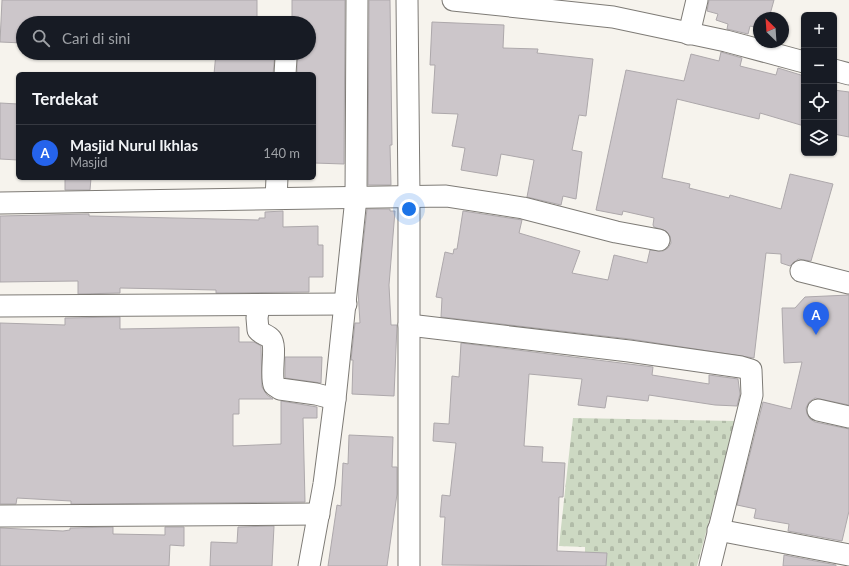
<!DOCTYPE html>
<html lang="id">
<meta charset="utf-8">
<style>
:root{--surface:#171b24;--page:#20242c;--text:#f1f3f6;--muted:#9ea1a6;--line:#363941;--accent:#2563eb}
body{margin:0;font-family:Lato,sans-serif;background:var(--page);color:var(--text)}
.controls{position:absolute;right:12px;top:12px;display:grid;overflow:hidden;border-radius:6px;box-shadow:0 1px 3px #0004}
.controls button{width:36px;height:36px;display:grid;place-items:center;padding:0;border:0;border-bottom:1px solid var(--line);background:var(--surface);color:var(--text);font:20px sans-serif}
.compass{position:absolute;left:753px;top:12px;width:36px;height:36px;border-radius:50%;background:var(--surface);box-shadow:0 1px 3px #0004;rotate:335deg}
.you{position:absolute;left:409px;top:209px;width:14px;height:14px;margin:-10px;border:3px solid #fff;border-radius:50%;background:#1a73e8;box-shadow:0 0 0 6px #1a73e833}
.badge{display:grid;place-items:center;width:26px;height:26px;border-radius:50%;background:var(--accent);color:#fff;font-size:13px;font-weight:700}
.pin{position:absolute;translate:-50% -33px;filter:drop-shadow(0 1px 2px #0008)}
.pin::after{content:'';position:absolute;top:21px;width:14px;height:12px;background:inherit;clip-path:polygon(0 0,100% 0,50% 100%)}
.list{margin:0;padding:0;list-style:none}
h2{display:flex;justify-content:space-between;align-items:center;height:52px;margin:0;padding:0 16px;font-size:17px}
h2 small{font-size:13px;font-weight:400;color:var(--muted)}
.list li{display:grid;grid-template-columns:26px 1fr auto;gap:12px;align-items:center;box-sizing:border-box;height:56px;padding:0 16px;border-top:1px solid var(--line)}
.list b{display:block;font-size:15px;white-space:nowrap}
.list p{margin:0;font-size:13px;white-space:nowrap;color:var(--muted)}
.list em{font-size:13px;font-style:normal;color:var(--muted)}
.icon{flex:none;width:22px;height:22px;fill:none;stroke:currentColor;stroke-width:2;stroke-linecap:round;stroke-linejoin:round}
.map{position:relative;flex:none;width:849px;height:566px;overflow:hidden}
.search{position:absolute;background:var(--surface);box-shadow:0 1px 3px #0004;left:16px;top:16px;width:300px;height:44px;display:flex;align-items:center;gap:10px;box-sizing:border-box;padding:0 14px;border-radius:22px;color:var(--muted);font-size:15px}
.panel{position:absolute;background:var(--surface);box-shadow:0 1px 3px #0004;left:16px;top:72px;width:300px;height:108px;border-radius:6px}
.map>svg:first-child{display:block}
.cemetery{fill:url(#cemetery-stones)}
.building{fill:#ccc6ca;stroke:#ada8ab}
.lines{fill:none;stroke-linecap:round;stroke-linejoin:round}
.street-casing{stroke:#7e7b76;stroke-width:23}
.street{stroke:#fff;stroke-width:21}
</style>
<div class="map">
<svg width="849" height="566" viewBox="0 0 849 566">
<defs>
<pattern id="cemetery-stones" width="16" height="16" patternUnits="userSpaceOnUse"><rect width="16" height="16" fill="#cdd9c3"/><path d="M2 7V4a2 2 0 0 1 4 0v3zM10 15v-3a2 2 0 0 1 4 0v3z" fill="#b1bba8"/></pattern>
</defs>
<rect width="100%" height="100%" fill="#f6f3ed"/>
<!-- cemetery -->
<path class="cemetery" d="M573,418L736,421L697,566H585V547L559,546Z"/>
<!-- building -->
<g class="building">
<path d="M2,0H257V23H235V22L23,23V43L0,42Z"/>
<path d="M292,0H345L344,164L314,163V74H297V53H309V23H292Z"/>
<path d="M369,0H390L392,145H390L391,185H368Z"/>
<path d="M709,0H774L769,18H759V28L750,26L748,34L727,29L728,24L716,20L718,14L707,11Z"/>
<path d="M432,22L504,25L503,48L538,49L537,53L593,59L586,116L579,115L572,150L582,152L576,199L563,196L561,205L527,197L534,160L501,154L497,176L461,170L465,148L452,146L458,114L432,113L435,65H430Z"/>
<path d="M721,52L742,58L740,66L776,75L778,68L804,76V126L760,113L759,119L677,99L662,178L690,184L689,188L729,198L730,195L781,209L790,174L833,184L811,261L798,259L790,266L781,263V254L766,253L754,358L630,339L441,317L442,298L436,297L445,252L453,254L454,249H457L463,211L522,220L519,233L580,251L572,273L608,280L614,255L647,263L650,250L663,251L668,248L671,243L670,236L666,231L654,227L653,225L654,218L623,211L622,215L596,210L626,70L684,81L691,54L719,61Z"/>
<path d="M216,53H275L273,74H214Z"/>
<path d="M834,90L849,92V137L834,134Z"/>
<path d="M0,103L18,104V160L0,159Z"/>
<path d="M65,178H91L90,190H65Z"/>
<path d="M367,209H390V211H395L389,285L391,325H397L394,396L352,394L353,360H351L355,323H360L358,290Z"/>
<path d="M283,211V227L318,226V245H323V277H309V292L216,293V290L120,288V293L78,294V281L0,282V216L89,214V216L259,220V218H265V212Z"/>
<path d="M849,295V405L815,398L809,402L806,408L807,414L810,419L815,422L849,429V511L842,541L788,531L789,524L754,518L756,509L737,505L763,402L791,409L802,362L784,363L782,308H795L805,297Z"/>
<path d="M120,317V329L239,327V342H254L261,346L262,387L267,395L273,399H239V414H233V446L281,444V401L317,407V418H303L305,502L71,504V501L17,498L16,504H0V323L65,325V318Z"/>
<path d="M461,343L653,367L652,375L709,384V375L738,379L740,394L737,406L715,405L649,395L648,401L607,396L605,408L578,405L582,379L529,374L524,446L543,447L542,462L565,463L563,497H559L557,551L607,553L606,566L442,565L445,517H440L442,495L450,496L456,443L433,441L434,423L449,424L452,376L459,377Z"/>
<path d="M285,357H322L321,383L285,378Z"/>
<path d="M349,435L393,437L392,467H397V494L387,566H328L337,505L341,506L343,463L348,464Z"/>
<path d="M274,526L272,566H210L211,542L237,543L238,527Z"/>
<path d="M113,527V534L165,535V527H184V546L170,545L169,566H0V528L63,531L70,530V528Z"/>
<path d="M784,555L836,565V566H783Z"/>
</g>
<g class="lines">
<defs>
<g id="street">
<path d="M407,0L409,197V566"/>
<path d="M453,0L613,17L726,41L804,62"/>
<path d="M689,34L697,0"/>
<path d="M834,70L849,74"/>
<path d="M285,74L286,58"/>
<path d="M276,198L277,178"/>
<path d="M0,203L446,196L523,208L616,232L659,240"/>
<path d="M801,271L849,283"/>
<path d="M259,305L257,318L258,330C261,334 268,335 271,339C277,347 270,373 274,385L280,389L316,394L335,399"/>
<path d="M0,306L346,304"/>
<path d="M409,325L629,351L741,367L751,370L752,395L710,566"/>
<path d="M818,410L849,417"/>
<path d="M0,516L319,514"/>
<path d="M718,530L849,555"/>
<path d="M309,566L324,484L335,399L356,198L357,0"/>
</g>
</defs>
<!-- street casing -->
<use href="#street" class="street-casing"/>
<!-- street -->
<use href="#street" class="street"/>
</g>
</svg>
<div class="controls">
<button>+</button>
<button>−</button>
<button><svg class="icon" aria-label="locate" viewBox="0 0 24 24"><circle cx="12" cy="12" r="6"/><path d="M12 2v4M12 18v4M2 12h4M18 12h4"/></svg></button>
<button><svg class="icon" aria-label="layers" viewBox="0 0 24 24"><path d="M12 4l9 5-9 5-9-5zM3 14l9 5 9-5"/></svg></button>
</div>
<svg class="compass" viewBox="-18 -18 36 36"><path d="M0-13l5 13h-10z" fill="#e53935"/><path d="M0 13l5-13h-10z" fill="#9ea1a6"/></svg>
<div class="you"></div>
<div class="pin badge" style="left:816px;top:335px">A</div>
<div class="search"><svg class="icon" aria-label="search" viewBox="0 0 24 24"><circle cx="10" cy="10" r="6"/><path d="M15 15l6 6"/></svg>Cari di sini</div>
<section class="panel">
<h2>Terdekat<small></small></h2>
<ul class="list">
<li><span class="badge">A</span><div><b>Masjid Nurul Ikhlas</b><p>Masjid</p></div><em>140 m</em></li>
</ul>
</section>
</div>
